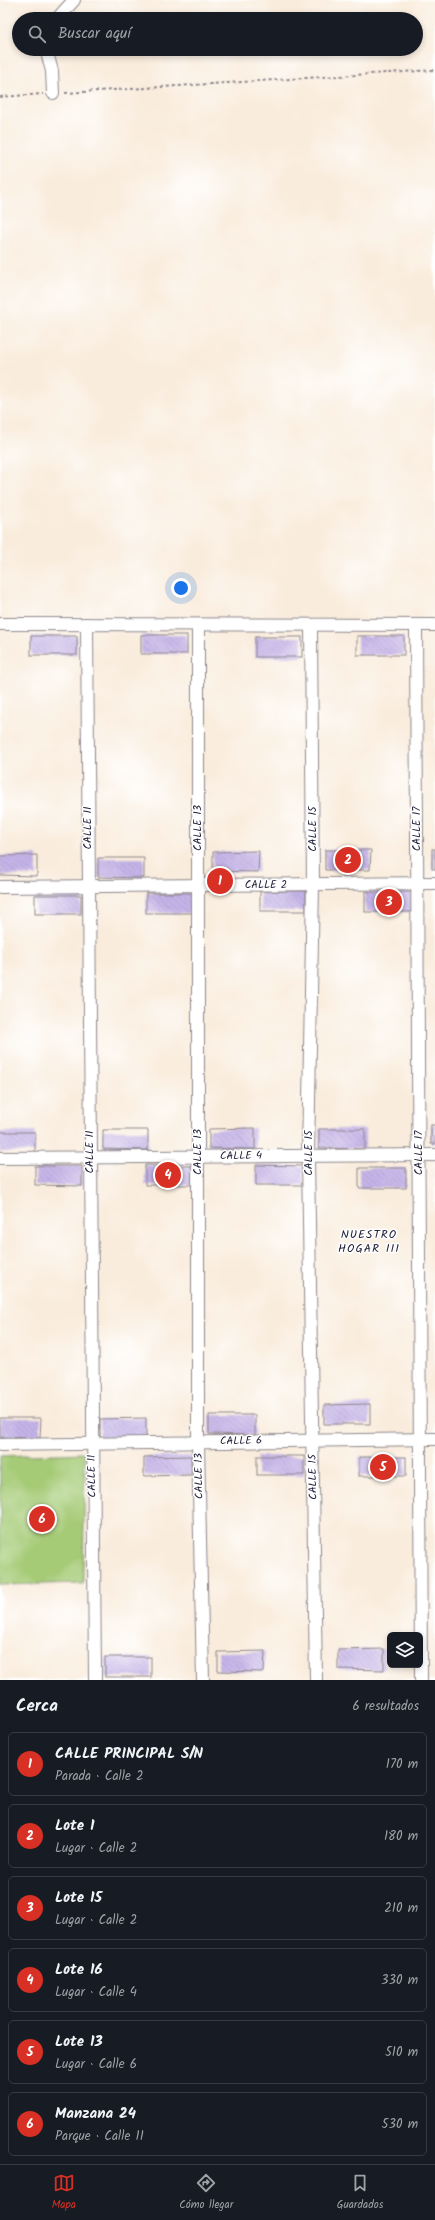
<!DOCTYPE html>
<html lang="es">
<meta charset="utf-8">
<style>
:root{--surface:#171b24;--page:#242831;--text:#f1f3f6;--muted:#9ea1a6;--line:#363941;--accent:#d93025}
body{margin:0;font-family:Kalam,sans-serif;background:var(--page);color:var(--text)}
.controls{position:absolute;right:12px;bottom:12px;display:grid;overflow:hidden;border-radius:6px;box-shadow:0 2px 6px #0003}
.controls button{width:36px;height:36px;display:grid;place-items:center;padding:0;border:0;border-bottom:1px solid var(--line);background:var(--surface);color:var(--text);font:20px sans-serif}
.you{position:absolute;left:181px;top:588px;width:14px;height:14px;margin:-10px;border:3px solid #fff;border-radius:50%;background:#1a73e8;box-shadow:0 0 0 6px #1a73e833}
.badge{display:grid;place-items:center;width:26px;height:26px;border-radius:50%;background:var(--accent);color:#fff;font-size:13px;font-weight:700}
.pin{position:absolute;translate:-50% -50%;border:2px solid #fff;box-shadow:0 1px 4px #0006}
.list{margin:0;padding:0;list-style:none}
h2{display:flex;justify-content:space-between;align-items:center;height:52px;margin:0;padding:0 16px;font-size:17px}
h2 small{font-size:13px;font-weight:400;color:var(--muted)}
.list li{display:grid;grid-template-columns:26px 1fr auto;gap:12px;align-items:center;box-sizing:border-box;height:64px;margin:0 8px 8px;padding:0 8px;border:1px solid var(--line);border-radius:6px}
.list b{display:block;font-size:15px;white-space:nowrap}
.list p{margin:0;font-size:13px;white-space:nowrap;color:var(--muted)}
.list em{font-size:13px;font-style:normal;color:var(--muted)}
.icon{flex:none;width:22px;height:22px;fill:none;stroke:currentColor;stroke-width:2;stroke-linecap:round;stroke-linejoin:round}
.map{position:relative;flex:none;width:435px;height:1680px;overflow:hidden}
.search{position:absolute;background:var(--surface);box-shadow:0 2px 6px #0003;left:12px;right:12px;top:12px;height:44px;display:flex;align-items:center;gap:10px;box-sizing:border-box;padding:0 14px;border-radius:22px;color:var(--muted);font-size:15px}
.sheet{height:484px;background:var(--surface)}
nav{display:flex;justify-content:space-around;align-items:center;box-sizing:border-box;height:56px;border-top:1px solid var(--line);background:var(--surface);font-size:11px;color:var(--muted)}
nav a{display:grid;justify-items:center;gap:2px}
nav .on{color:var(--accent)}
.map>svg:first-child{display:block}
.green{fill:#a5cb76;stroke:#647658}
.building{fill:url(#building-back-hatch)}
.lines{fill:none;stroke-linecap:round;stroke-linejoin:round}
.minor-casing{stroke:#8e878c;stroke-width:14}
.path{stroke:#8e878c;stroke-width:2;stroke-dasharray:3 3;stroke-linecap:butt}
.minor{stroke:#fff;stroke-width:12}
.labels{text-anchor:middle;dominant-baseline:central;stroke-width:3;stroke-linejoin:round;paint-order:stroke}
.street-label{font-size:11px;fill:#22223b;stroke:#fff}
.neighbourhood-label{font-size:12px;letter-spacing:1px;fill:#22223b;stroke:#fff}
</style>
<div class="map">
<svg width="435" height="1680" viewBox="0 0 435 1680">
<defs>
<pattern id="building-back-hatch" width="6" height="6" patternUnits="userSpaceOnUse"><rect width="6" height="6" fill="#c5b4e8"/><path d="M-1 5l2 2M0 0l6 6M5-1l2 2" fill="none" stroke="#a99ac8"/></pattern>
</defs>
<rect width="100%" height="100%" fill="#fff"/>
<filter id="ink" filterUnits="userSpaceOnUse"><feTurbulence type="fractalNoise" baseFrequency=".025" numOctaves="2"/><feDisplacementMap in="SourceGraphic" scale="8" xChannelSelector="R" yChannelSelector="G"/><feConvolveMatrix kernelMatrix="1 2 1 2 8 2 1 2 1" color-interpolation-filters="sRGB"/></filter>
<filter id="wash" filterUnits="userSpaceOnUse"><feTurbulence type="fractalNoise" baseFrequency=".012" numOctaves="4" result="noise"/><feDisplacementMap in="SourceGraphic" scale="16" xChannelSelector="R" yChannelSelector="G"/><feGaussianBlur stdDeviation="0.9" result="paint"/><feColorMatrix in="noise" values="0 0 0 0 0 0 0 0 0 0 0 0 0 0 0 0 0 1.4 0 .05"/><feComposite in="paint" operator="in"/></filter>
<g filter="url(#wash)">
<rect width="100%" height="100%" fill="#f9ecdc"/>
<!-- green -->
<path class="green" d="M85,1453L83,1583L0,1585V1456Z"/>
<g id="blocks">
<!-- building -->
<g class="building">
<rect x="141" y="635" width="46" height="19"/>
<rect x="31" y="636" width="46" height="19"/>
<rect x="357" y="636" width="47" height="19"/>
<rect x="255" y="637" width="47" height="20"/>
<rect x="432" y="849" width="3" height="20"/>
<path d="M325,850H371L370,870H325Z"/>
<path d="M259,851L258,872L213,871V852Z"/>
<path d="M37,855V876L0,875V856Z"/>
<path d="M98,858H144V878L98,877Z"/>
<rect x="260" y="891" width="46" height="20"/>
<rect x="365" y="892" width="47" height="20"/>
<rect x="146" y="893" width="46" height="20"/>
<rect x="35" y="895" width="46" height="19"/>
<rect x="431" y="1125" width="4" height="19"/>
<path d="M255,1128V1149L209,1148V1129Z"/>
<path d="M319,1129H365V1149L319,1148Z"/>
<path d="M103,1130H148V1150L103,1149Z"/>
<rect x="0" y="1132" width="35" height="20"/>
<path d="M145,1165L192,1166V1185H145Z"/>
<path d="M256,1165L303,1166V1185H256Z"/>
<path d="M35,1166H82V1186L35,1185Z"/>
<rect x="359" y="1168" width="47" height="20"/>
<path d="M370,1404V1424H324V1405Z"/>
<path d="M209,1415H255V1435L209,1434Z"/>
<path d="M0,1418H41L40,1438L0,1437Z"/>
<path d="M146,1418V1438H100V1419Z"/>
<path d="M191,1456V1475L144,1476V1457Z"/>
<rect x="257" y="1456" width="47" height="19"/>
<rect x="359" y="1457" width="47" height="19"/>
<path d="M384,1649V1670L338,1669V1650Z"/>
<path d="M265,1651L264,1672L218,1671V1652Z"/>
<rect x="105" y="1657" width="46" height="20"/>
</g>
</g>
</g>
<g filter="url(#ink)">
<use href="#blocks" fill-opacity="0" stroke="#8e878c" stroke-width="1"/>
<g class="lines">
<defs>
<g id="minor">
<path d="M57,19L74,0"/>
<path d="M46,49L52,71L53,93"/>
<path d="M0,624L435,625"/>
<path d="M87,624L95,1680"/>
<path d="M198,625V1442L203,1680"/>
<path d="M311,626L313,885L308,1156L316,1680"/>
<path d="M416,626L421,1680"/>
<path d="M0,887L435,883"/>
<path d="M0,1158L435,1155"/>
<path d="M0,1445L435,1439"/>
</g>
</defs>
<!-- minor casing -->
<use href="#minor" class="minor-casing"/>
<!-- path -->
<g class="path">
<path d="M65,93L435,70"/>
<path d="M0,97L43,94"/>
</g>
<!-- minor -->
<use href="#minor" class="minor"/>
</g>
</g>
<g class="labels">
<!-- street labels -->
<g class="street-label">
<text transform="translate(88 828) rotate(-90)">CALLE 11</text>
<text transform="translate(198 828) rotate(-90)">CALLE 13</text>
<text transform="translate(313 829) rotate(-90)">CALLE 15</text>
<text transform="translate(417 829) rotate(-90)">CALLE 17</text>
<text x="266" y="885">CALLE 2</text>
<text transform="translate(90 1152) rotate(-90)">CALLE 11</text>
<text transform="translate(198 1152) rotate(-90)">CALLE 13</text>
<text transform="translate(309 1153) rotate(-90)">CALLE 15</text>
<text transform="translate(419 1153) rotate(-90)">CALLE 17</text>
<text transform="translate(241 1156) rotate(-1)">CALLE 4</text>
<text transform="translate(241 1441) rotate(-1)">CALLE 6</text>
<text transform="translate(92 1476) rotate(-91)">CALLE 11</text>
<text transform="translate(199 1476) rotate(-91)">CALLE 13</text>
<text transform="translate(313 1477) rotate(-91)">CALLE 15</text>
</g>
<!-- neighbourhood labels -->
<g class="neighbourhood-label">
<text x="369" y="1234">NUESTRO<tspan x="369" dy="14">HOGAR III</tspan></text>
</g>
</g>
</svg>
<div class="controls">
<button><svg class="icon" aria-label="layers" viewBox="0 0 24 24"><path d="M12 4l9 5-9 5-9-5zM3 14l9 5 9-5"/></svg></button>
</div>
<div class="you"></div>
<div class="pin badge" style="left:220px;top:881px">1</div>
<div class="pin badge" style="left:348px;top:860px">2</div>
<div class="pin badge" style="left:389px;top:902px">3</div>
<div class="pin badge" style="left:168px;top:1175px">4</div>
<div class="pin badge" style="left:383px;top:1467px">5</div>
<div class="pin badge" style="left:42px;top:1519px">6</div>
<div class="search"><svg class="icon" aria-label="search" viewBox="0 0 24 24"><circle cx="10" cy="10" r="6"/><path d="M15 15l6 6"/></svg>Buscar aquí</div>
</div>
<section class="sheet">
<h2>Cerca<small>6 resultados</small></h2>
<ul class="list">
<li><span class="badge">1</span><div><b>CALLE PRINCIPAL S/N</b><p>Parada · Calle 2</p></div><em>170 m</em></li>
<li><span class="badge">2</span><div><b>Lote 1</b><p>Lugar · Calle 2</p></div><em>180 m</em></li>
<li><span class="badge">3</span><div><b>Lote 15</b><p>Lugar · Calle 2</p></div><em>210 m</em></li>
<li><span class="badge">4</span><div><b>Lote 16</b><p>Lugar · Calle 4</p></div><em>330 m</em></li>
<li><span class="badge">5</span><div><b>Lote 13</b><p>Lugar · Calle 6</p></div><em>510 m</em></li>
<li><span class="badge">6</span><div><b>Manzana 24</b><p>Parque · Calle 11</p></div><em>530 m</em></li>
</ul>
</section>
<nav>
<a class="on"><svg class="icon" aria-label="map" viewBox="0 0 24 24"><path d="M3 6l6-2 6 2 6-2v14l-6 2-6-2-6 2zM9 4v14M15 6v14"/></svg>Mapa</a>
<a><svg class="icon" aria-label="directions" viewBox="0 0 24 24"><path d="M12 3l9 9-9 9-9-9zM9 14v-3h6M13 9l2 2-2 2"/></svg>Cómo llegar</a>
<a><svg class="icon" aria-label="saved" viewBox="0 0 24 24"><path d="M7 4h10v16l-5-4-5 4z"/></svg>Guardados</a>
</nav>
